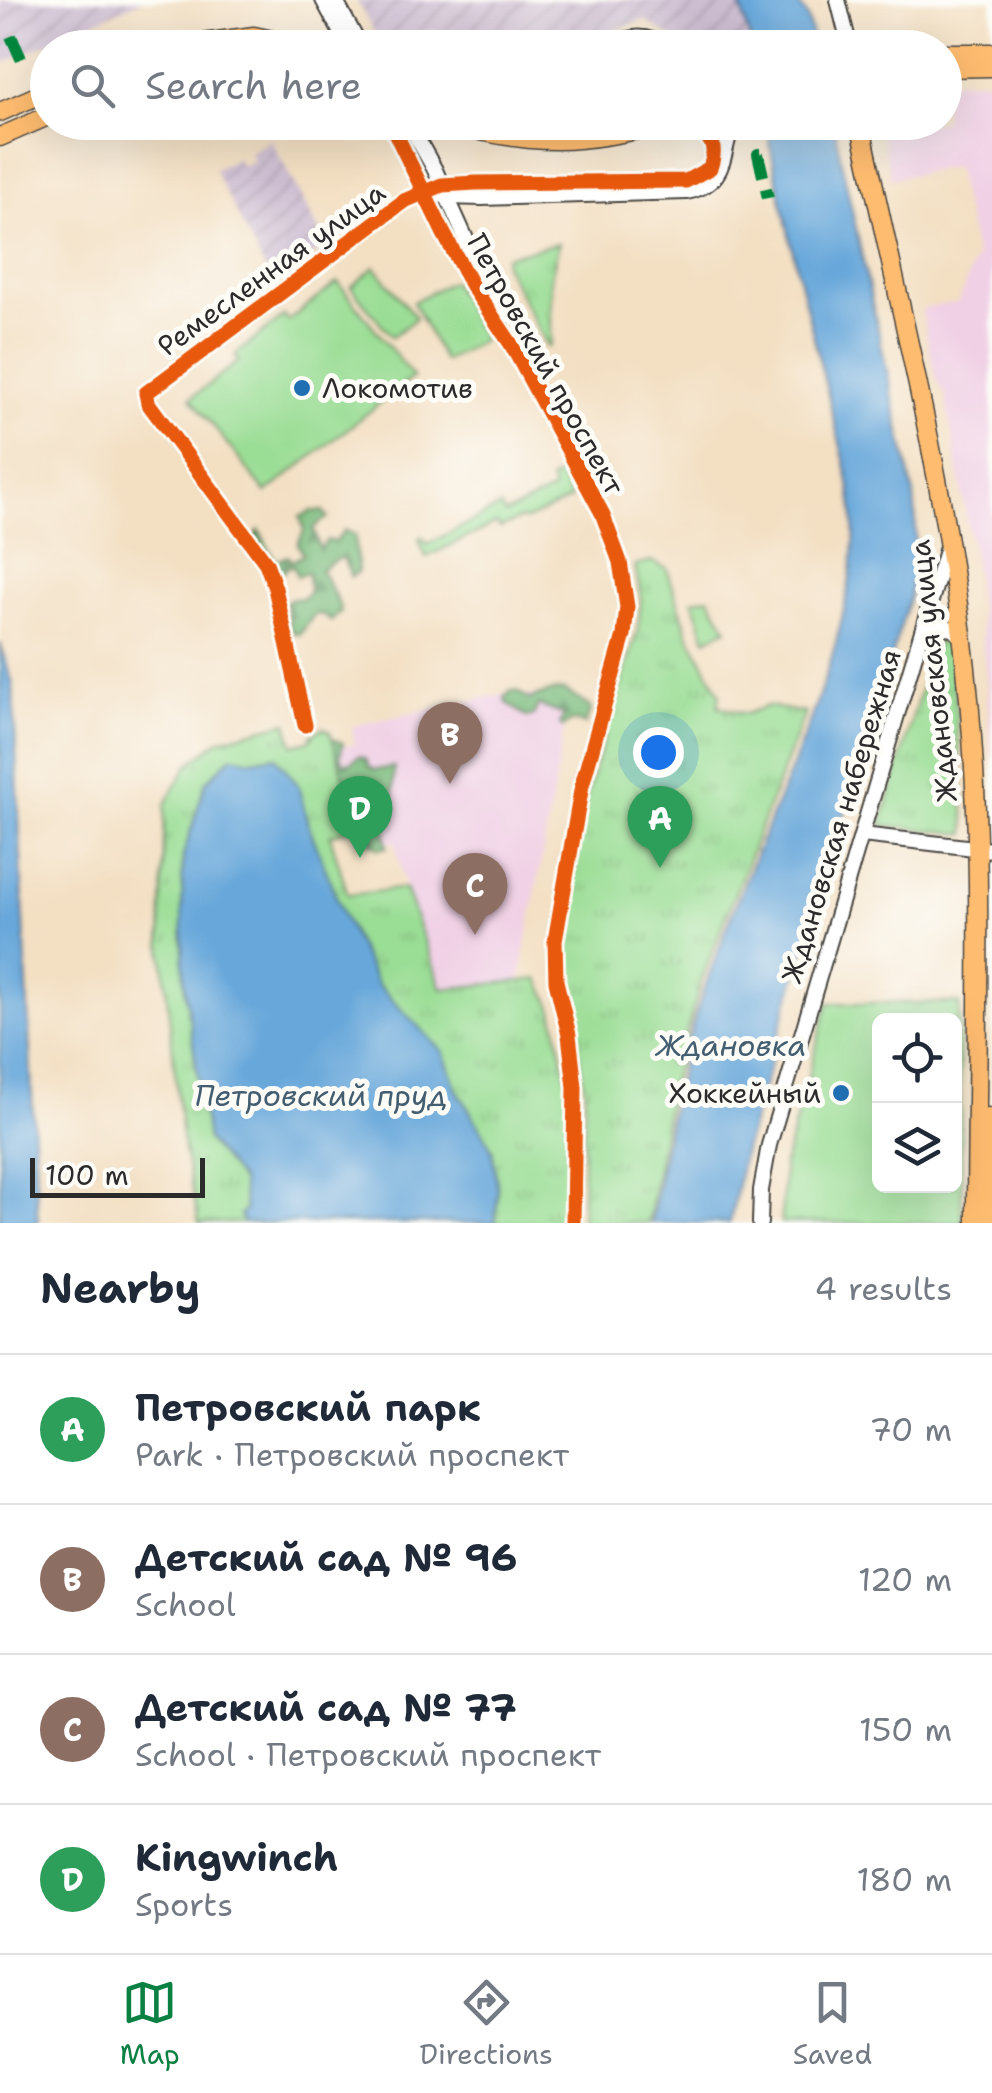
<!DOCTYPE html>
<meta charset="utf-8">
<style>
:root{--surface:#fff;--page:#f2f2f3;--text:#1f2937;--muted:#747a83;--line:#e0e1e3;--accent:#0b8043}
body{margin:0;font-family:"Shantell Sans",sans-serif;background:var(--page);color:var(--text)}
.controls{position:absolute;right:30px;bottom:30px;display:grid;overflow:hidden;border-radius:15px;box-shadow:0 10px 40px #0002}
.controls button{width:90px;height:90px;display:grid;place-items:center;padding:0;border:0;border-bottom:2px solid var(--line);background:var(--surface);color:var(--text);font:50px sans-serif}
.scale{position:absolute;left:30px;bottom:25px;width:175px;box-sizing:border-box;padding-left:10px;border:5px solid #2b2b2b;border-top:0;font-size:28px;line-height:35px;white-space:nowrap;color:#2b2b2b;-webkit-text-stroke:8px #fdfcf7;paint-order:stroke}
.you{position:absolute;left:658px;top:752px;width:35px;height:35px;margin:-25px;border:8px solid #fff;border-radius:50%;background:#1a73e8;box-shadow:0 0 0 15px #1a73e833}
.badge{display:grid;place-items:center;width:65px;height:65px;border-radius:50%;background:var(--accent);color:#fff;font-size:32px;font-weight:700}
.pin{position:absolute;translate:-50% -82px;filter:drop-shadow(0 2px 5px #0008)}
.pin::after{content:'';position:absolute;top:52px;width:35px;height:30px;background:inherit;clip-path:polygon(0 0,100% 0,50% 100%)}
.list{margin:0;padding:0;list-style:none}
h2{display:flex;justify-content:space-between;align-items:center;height:130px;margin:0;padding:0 40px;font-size:42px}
h2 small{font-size:32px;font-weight:400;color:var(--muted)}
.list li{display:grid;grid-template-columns:65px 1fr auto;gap:30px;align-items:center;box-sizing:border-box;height:150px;padding:0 40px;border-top:2px solid var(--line)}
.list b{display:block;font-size:38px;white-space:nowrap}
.list p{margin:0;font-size:32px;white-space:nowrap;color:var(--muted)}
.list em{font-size:32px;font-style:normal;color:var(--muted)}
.icon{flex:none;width:55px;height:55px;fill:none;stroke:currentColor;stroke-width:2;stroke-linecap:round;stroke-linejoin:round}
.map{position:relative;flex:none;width:992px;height:1223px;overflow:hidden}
.search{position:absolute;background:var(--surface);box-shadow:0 10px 40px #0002;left:30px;right:30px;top:30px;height:110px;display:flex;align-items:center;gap:25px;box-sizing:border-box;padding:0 35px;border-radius:55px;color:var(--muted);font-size:38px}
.sheet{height:730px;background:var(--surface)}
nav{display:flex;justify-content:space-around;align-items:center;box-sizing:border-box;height:140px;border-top:2px solid var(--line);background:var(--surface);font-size:28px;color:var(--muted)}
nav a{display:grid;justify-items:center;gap:5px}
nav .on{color:var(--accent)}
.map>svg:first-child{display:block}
.built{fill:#f0d0e5}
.industrial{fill:url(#industrial-furrows)}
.grass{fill:#9add94;stroke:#628460;stroke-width:2.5;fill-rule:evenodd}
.forest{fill:url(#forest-firs);stroke:#537454;stroke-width:2.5}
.park{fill:url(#park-tufts);stroke:#628460;stroke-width:2.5}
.water{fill:#67a7da;stroke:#496982;stroke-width:2.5}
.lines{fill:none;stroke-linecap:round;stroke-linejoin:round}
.minor-tunnel{stroke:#cbbba4;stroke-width:14;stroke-dasharray:14 7;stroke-linecap:butt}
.minor-casing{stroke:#494642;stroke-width:18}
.major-casing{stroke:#494642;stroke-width:21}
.minor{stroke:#fff;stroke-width:14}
.major{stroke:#febc70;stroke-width:18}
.quiet{stroke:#00873e;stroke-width:12;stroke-dasharray:25 12;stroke-linecap:butt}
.cycleway-casing{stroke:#fdfcf7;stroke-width:21}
.cycleway{stroke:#e8590c;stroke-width:15}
.poi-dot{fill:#1f6fb2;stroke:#fdfcf7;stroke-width:4}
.labels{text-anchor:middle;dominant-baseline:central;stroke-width:10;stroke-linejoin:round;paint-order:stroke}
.street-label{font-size:28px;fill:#2b2b2b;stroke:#fdfcf7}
.poi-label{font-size:28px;fill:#2b2b2b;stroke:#fdfcf7;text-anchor:start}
.water-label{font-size:30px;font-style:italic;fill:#435d71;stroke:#fdfcf7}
</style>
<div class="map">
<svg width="992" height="1223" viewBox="0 0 992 1223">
<defs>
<pattern id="industrial-furrows" width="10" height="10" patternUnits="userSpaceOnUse" patternTransform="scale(2.5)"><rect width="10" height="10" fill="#cebed2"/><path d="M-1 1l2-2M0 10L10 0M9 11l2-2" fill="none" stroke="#b1a3b4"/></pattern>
<pattern id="forest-firs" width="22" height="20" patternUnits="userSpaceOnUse" patternTransform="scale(2.5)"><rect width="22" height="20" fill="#7bbc7e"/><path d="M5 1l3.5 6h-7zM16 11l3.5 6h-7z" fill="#659967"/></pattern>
<pattern id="park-tufts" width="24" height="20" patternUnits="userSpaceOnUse" patternTransform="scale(2.5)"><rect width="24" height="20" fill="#9add94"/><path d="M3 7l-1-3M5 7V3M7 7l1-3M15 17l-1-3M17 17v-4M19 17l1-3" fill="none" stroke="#85be80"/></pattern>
</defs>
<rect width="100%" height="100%" fill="#fdfcf7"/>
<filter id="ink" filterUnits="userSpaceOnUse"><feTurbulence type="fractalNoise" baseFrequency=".01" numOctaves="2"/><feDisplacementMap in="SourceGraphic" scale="20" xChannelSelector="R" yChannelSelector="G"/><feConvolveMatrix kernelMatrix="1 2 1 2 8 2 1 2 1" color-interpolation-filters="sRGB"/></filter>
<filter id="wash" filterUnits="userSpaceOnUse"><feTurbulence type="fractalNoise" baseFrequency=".0048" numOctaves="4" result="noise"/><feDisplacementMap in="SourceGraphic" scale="40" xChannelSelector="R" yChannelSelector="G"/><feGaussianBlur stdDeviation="2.25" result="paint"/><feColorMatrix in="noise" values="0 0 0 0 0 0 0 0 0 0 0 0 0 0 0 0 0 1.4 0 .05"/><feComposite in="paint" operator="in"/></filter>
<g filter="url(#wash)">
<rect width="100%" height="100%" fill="#f3dfc2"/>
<!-- built -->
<g class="built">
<path d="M992,80V148L988,149L992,173V771L986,674L974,561L945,395L936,379L921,309L958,302L976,257L955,166L891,179L879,123L944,122L945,81Z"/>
<path d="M507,693L558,697L565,724L520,981L442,989L405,888L395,841L374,845L334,748L355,744L352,726Z"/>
</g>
<!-- industrial -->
<g class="industrial">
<path d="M0,0H142L0,65Z"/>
<path d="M356,0H739L752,47H679L669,36L645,20L566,47H512L506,32L470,47H445L434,30L401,47H382Z"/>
<path d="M271,140L327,246L271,281L214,170L237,158L241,166L253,161L250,152Z"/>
</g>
<!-- grass -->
<g class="grass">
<path d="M375,267L416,318L392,337L351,287Z"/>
<path d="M452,281L483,340L444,361L413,302Z"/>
<path d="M338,282L413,377L266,493L191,398L239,361L235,355L284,316L288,321Z"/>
<path d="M559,475L571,499L527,520L520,519L500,528L497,523L426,557L419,540L421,537L428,544L500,507L505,514L553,490L550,480Z"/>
<path d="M828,1003H959L962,1223H781L784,1164ZM880,1021H954V1186H880Z"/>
</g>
<!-- forest -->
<g class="forest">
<path d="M312,511H323L328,517L313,528L320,550L327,540L335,542L344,530L355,535L358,572L351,577L343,558L337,559L320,570C325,576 339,602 341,611L331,621L322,614L314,615L300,634L291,632L285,602L293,598L302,599L309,592L308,573L297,576L294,567L289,566L283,572L277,570L254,536L259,530L276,561L288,556L292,561L303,555L298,544L304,531L300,517Z"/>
<path d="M556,690L565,691L589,706L591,710L585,724L573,721L562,727L560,724L564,715L538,705L533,716L526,717L506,702L505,697L511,691H517L529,699Z"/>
<path d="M324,728L330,732L332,739L343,743L340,757L343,762L350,763L359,756L366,759L369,767L375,770L394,767L393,805L383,809L387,847L379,849L364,838L359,828H345L311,735Z"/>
</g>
<!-- park -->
<g class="park">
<path d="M559,243L551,277V344L548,347L504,264L506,256Z"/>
<path d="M651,561L667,569L688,633L720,694L718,706L746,714L768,706L805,713L702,979L671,1086L648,1223H581L585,1094L573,1014L564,980L563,952L583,806L638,629L641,599L635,566Z"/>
<path d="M709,597L727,629L706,639L693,600Z"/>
<path d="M941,639L951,646L966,834L881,825L932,651Z"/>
<path d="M287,722L293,745L309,741L316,731L324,728L330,732L358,826L330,835L348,895L405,888L442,989L539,979L553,1009L569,1091L567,1223H495L498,1192L492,1150L484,1134L457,1090L443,1052L377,984L343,915L308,824L298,785L275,756L252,760L232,756L206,782L183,856L182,911L184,981L207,1140L241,1181L245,1210L241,1215L244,1223H199L182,1140L161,937L165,805L188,765L219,740Z"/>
</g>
<!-- water -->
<g class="water">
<path d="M739,0H797L807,17L815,47H752Z"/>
<path d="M766,123H833L914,495C918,531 916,563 909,598L743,1154L730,1223H651C665,1138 679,1054 710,973C728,924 747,874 768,825C805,735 846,643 854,544C857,495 839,443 828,395C806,305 782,214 766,123Z"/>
<path d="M0,643L13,684L38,1223H0Z"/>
<path d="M232,756L252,760L275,756L298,785L308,824L343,915L377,984L443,1052L457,1090L484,1134L492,1150L498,1192L495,1223H244L240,1215L245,1210L241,1181L207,1140L184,981L182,911L183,856L206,782Z"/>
</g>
</g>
<g filter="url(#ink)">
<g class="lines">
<!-- minor-tunnel -->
<path class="minor-tunnel" d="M407,122L417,138"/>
<defs>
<g id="minor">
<path d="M323,0L349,48"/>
<path d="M335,0L359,44"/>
<path d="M838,0L850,48"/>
<path d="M601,48C625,39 643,30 665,48"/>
<path d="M392,127L444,234L472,286L511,344L602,513L620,562L627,607L624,635L582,785L555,941L556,981L569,1035L575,1087L573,1223"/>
<path d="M417,138L435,170L502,319"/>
<path d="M426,191L447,197L482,198L687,192C728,183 721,155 733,122"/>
<path d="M922,632L939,624L955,630L962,638"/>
<path d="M305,725L275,588L266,563L148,403L146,393L404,201L442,185L475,183L686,181L710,168C724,129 688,126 660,125"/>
<path d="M862,835L992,850"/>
<path d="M760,1223L761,1190L769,1145L947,547"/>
</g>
<g id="major">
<path d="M165,48L254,36L309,48"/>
<path d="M944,53H992"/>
<path d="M944,68L992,67"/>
<path d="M0,112L48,91"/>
<path d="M444,122C533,147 582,145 670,122"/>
<path d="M860,122C896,292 940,462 962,634C987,830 976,1026 976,1223"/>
<path d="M0,137L48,116"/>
<path d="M988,1117L989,1223"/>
</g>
</defs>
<!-- minor casing -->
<use href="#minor" class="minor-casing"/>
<!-- major casing -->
<use href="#major" class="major-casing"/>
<!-- minor -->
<use href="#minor" class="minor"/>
<!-- major -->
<use href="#major" class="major"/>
<!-- quiet -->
<g class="quiet">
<path d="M11,36L23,63"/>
<path d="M760,154H758L768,198"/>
</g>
<defs>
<g id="cycleway">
<path d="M390,122L444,234L472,286L511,344L602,513L620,562L627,607L624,635L582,785L555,941L556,981L569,1035L575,1087L573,1223"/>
<path d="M305,725L275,588L266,563L148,403L146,393L404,201L442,185L475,183L686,181L710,168C724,129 688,126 659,125"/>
</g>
</defs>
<!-- cycleway casing -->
<use href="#cycleway" class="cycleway-casing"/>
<!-- cycleway -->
<use href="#cycleway" class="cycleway"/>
</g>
</g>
<!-- markers -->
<g class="poi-dot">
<circle cx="302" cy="388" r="10"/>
<circle cx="841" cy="1093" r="10"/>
</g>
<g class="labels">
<!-- street labels -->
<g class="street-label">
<text transform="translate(271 269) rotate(-36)">Ремесленная улица</text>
<text transform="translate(546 364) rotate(61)">Петровский проспект</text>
<text transform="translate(933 671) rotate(-96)">Ждановская улица</text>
<text transform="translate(841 816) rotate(-73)">Ждановская набережная</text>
</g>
<!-- poi labels -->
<g class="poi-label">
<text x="322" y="388">Локомотив</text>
<text x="821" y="1093" text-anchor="end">Хоккейный</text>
</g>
<!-- water labels -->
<g class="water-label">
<text x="731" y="1045">Ждановка</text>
<text x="321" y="1095">Петровский пруд</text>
</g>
</g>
</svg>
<div class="controls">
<button><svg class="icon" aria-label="locate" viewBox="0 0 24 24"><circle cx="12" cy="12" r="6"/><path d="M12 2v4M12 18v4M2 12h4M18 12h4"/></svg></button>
<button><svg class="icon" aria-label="layers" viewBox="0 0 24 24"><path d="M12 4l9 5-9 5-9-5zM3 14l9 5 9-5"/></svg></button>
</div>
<div class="scale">100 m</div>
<div class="you"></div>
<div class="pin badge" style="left:660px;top:868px;background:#2e9e5b">A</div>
<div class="pin badge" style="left:450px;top:784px;background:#8d6e63">B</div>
<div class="pin badge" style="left:475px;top:935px;background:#8d6e63">C</div>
<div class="pin badge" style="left:360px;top:858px;background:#2e9e5b">D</div>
<div class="search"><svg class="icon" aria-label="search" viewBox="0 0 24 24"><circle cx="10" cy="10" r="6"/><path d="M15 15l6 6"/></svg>Search here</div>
</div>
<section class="sheet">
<h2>Nearby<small>4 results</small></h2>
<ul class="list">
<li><span class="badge" style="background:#2e9e5b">A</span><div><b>Петровский парк</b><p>Park · Петровский проспект</p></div><em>70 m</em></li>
<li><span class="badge" style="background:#8d6e63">B</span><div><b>Детский сад № 96</b><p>School</p></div><em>120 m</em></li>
<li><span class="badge" style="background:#8d6e63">C</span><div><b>Детский сад № 77</b><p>School · Петровский проспект</p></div><em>150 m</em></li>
<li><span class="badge" style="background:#2e9e5b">D</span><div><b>Kingwinch</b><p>Sports</p></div><em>180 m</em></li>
</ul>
</section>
<nav>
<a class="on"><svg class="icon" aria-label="map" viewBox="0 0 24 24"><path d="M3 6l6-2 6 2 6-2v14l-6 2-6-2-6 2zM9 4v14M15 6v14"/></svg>Map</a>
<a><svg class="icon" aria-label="directions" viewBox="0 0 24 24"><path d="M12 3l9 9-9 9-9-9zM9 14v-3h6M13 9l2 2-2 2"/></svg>Directions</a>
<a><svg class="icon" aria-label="saved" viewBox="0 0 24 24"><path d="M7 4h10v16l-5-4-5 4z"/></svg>Saved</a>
</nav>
